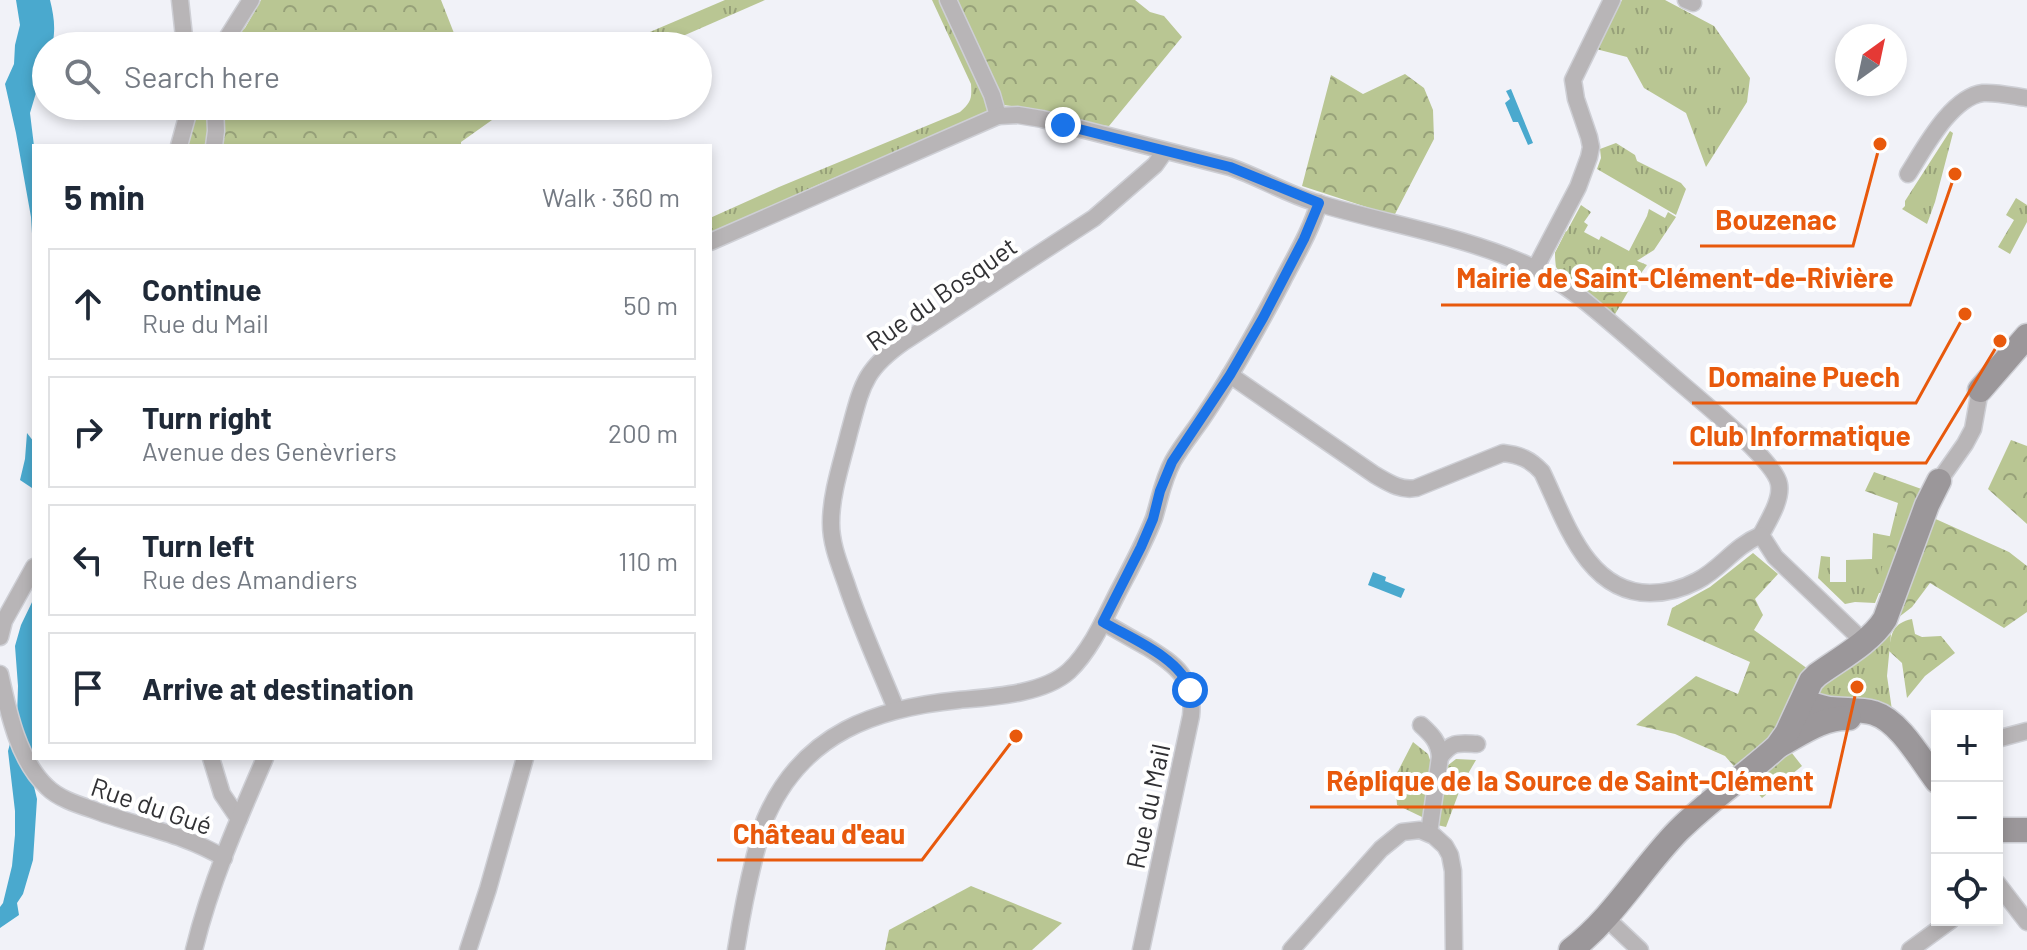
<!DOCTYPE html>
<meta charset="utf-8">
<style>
:root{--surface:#fff;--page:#f2f2f3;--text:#1f2937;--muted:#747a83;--line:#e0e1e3}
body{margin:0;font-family:Barlow,sans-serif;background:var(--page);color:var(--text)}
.controls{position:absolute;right:24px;bottom:24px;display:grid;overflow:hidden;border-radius:0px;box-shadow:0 4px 12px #0003}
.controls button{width:72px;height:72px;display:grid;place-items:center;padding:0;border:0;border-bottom:2px solid var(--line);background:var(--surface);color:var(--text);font:40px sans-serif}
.compass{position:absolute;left:1835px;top:24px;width:72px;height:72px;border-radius:50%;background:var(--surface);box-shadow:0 4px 12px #0003;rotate:33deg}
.stop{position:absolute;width:24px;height:24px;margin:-18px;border:6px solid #1a73e8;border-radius:50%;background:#fff}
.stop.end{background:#1a73e8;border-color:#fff;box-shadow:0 2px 8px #0008}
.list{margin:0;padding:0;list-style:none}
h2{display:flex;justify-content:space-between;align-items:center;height:104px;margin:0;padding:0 32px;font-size:34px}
h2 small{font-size:26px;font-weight:400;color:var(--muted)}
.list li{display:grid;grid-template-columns:52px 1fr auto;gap:24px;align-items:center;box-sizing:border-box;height:112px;margin:0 16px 16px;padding:0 16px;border:2px solid var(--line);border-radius:0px}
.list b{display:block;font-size:30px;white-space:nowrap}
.list p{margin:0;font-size:26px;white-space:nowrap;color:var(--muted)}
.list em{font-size:26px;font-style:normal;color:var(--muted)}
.icon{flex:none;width:44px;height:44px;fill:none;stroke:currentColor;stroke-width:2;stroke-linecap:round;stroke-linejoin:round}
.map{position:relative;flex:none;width:2027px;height:950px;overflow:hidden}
.search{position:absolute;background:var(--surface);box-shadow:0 4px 12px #0003;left:32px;top:32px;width:680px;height:88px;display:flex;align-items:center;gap:20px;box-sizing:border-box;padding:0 28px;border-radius:44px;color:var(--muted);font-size:30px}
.panel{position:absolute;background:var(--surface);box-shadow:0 4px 12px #0003;left:32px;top:144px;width:680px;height:616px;border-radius:0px}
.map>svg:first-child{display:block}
.grass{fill:url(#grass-tufts)}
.forest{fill:url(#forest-crowns)}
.water{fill:#4aa9ce}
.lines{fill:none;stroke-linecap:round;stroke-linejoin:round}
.street-casing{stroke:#cecfd5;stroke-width:19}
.secondary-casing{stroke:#cecfd5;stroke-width:27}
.street{stroke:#b8b5b7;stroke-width:16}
.secondary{stroke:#9b979a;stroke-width:24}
.route{stroke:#1a73e8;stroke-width:10}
.labels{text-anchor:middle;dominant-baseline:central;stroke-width:8;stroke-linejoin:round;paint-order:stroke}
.street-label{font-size:26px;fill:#313134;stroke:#fff}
.leader{fill:none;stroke:#e8590c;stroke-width:3}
.callout-dot{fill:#e8590c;stroke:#fff;stroke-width:3}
.callout-label{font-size:28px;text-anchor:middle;font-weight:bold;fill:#e8590c;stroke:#fff;stroke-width:8;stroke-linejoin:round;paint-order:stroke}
</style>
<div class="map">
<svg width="2027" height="950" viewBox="0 0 2027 950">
<defs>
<pattern id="grass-tufts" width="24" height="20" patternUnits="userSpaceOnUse" patternTransform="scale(2)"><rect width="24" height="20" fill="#b9c693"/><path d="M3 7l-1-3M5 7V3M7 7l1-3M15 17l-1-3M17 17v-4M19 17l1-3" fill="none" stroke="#97a179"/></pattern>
<pattern id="forest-crowns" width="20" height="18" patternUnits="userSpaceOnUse" patternTransform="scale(2)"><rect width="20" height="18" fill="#b9c693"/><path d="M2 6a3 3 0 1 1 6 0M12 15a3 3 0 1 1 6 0" fill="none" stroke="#97a179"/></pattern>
</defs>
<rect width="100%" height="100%" fill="#f1f2f8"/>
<!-- grass -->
<g class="grass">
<path d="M725,0H765L660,46H617Z"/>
<path d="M932,0H943L976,69L988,108L986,115L822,183L710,234V218L779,187L960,112C971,102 972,99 971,84Z"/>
<path d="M1622,0H1665L1714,26L1750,78L1747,102L1706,167L1686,113L1644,88L1627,57L1596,49Z"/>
<path d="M1950,131L1953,133L1935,202L1927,224L1902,209L1905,206V201Z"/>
<path d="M1616,143L1635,155L1637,161L1681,183L1686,189L1676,215L1597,169L1601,158L1600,149Z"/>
<path d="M2016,198L2027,205V222L2010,254L1998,247L2014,220L2006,215Z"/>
<path d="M1581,205L1591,212L1584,222L1588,225L1584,232L1599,240L1601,236L1629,251L1647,216L1649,209L1665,218L1668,212L1676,217L1654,250L1624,269L1629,290L1614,316L1583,289L1561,274L1556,267L1555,253Z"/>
<path d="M1873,533L1894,537L1886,593H1879L1875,603L1855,602L1845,604L1818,578L1821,556L1830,557V582H1846V560L1872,559Z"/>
<path d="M1891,634L1887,676L1892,710L1821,697L1817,693L1819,686L1877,646Z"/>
<path d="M1413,742L1428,754L1432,766L1424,814L1422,817L1397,805L1395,777Z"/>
<path d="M1456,759L1476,760L1462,784L1446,827L1437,825L1447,766Z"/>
</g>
<!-- forest -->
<g class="forest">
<path d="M261,0H441L459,46H225L245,28Z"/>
<path d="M953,0H1135L1150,12L1164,16L1182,37L1109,126L1088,124L1030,108L1003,105Z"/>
<path d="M1405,74L1424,88L1433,110L1434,139L1394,216L1302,186L1331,75L1363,94Z"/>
<path d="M190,106H486L492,120L461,142V146H188L190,140Z"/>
<path d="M1566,231C1576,239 1581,246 1579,259C1600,287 1610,271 1635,260L1647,265L1629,290L1614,295L1601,304L1570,281L1577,266L1574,262L1561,267H1556L1555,253Z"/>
<path d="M2011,440L2027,446V524L1988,489Z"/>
<path d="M1874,472L1927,491L1886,593L1877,588L1898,503L1865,491Z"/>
<path d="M1929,516L2009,552L2027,566V612L2004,628L1930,583L1912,607L1899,617L1892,614Z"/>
<path d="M1753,553L1778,574L1755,599L1763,615L1754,630L1808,669L1774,730L1802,766L1762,798L1725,756L1675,734L1636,725L1696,676L1738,694L1750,662L1667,625L1672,608L1710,587Z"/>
<path d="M1912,619L1915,634L1922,637L1941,636L1955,653L1925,676L1907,698L1902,663L1889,651C1891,633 1893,623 1912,619Z"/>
<path d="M971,886L1062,923L1032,950H885L889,930Z"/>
</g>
<!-- water -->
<g class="water">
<path d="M16,0H50C54,16 56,30 52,46H46V68L38,86L30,113L34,146V266L31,217L16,133L5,84L14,64L15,45L20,25Z"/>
<path d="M1511,89L1533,143L1528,145L1518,122H1513L1505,103L1510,99L1506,91Z"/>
<path d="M27,433L34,442V484L32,488L20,480L25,459Z"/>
<path d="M1373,572L1386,577L1385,581L1405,589L1401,598L1368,585Z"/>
<path d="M34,598V735L30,770L37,799L33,860L23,894L17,903L19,915L0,928V907L3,903L12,866L15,835V811L8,751L17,718L18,686L15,646L21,625Z"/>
</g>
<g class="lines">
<defs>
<g id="street">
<path d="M180,0L185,46"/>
<path d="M948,0L992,95L998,116"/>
<path d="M1686,0L1693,3"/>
<path d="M222,46L251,0"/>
<path d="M179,146L190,106"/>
<path d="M214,146L216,131L215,106"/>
<path d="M1908,174C1924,149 1951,97 1983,93C1997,92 2013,96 2027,98"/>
<path d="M710,242L998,116L1018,115L1042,119L1230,167C1259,177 1285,193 1314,202C1386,224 1461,235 1530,266C1548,274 1565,286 1581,298C1611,322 1640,348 1669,373C1691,393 1775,459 1779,484C1782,500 1768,521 1761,535"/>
<path d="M1535,269L1578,187L1589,157L1591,147L1589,137L1576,99L1573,80L1612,0"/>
<path d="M1230,375L1375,475C1389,483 1401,491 1416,488L1503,453C1520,455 1530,459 1542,472C1565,519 1586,593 1650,593C1666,593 1682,589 1697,581C1722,568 1733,547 1761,535L1775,557L1863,641"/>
<path d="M1939,481L1965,444L1973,429L1980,390"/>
<path d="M1103,622C1117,630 1132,639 1147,647C1176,665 1195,679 1191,716L1141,950"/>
<path d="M0,637L4,621L34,567"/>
<path d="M0,674C8,711 18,760 47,787C58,798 76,804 91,809C135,826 183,833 224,858"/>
<path d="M896,709C879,667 860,626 846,583C839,563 831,544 831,523C831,493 842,462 849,433C862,386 863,370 905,341L1094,218L1155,165L1165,151"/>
<path d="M1421,725C1432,735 1439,742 1440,757L1429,833"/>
<path d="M1997,739L2027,731"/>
<path d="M1440,757C1453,741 1458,743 1477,744"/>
<path d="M211,758L222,794L239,819"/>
<path d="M1997,883L2027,922"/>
<path d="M1606,918L1640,950"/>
<path d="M194,950C210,884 238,820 265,758"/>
<path d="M468,950L488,889L525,758"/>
<path d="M736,950C741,918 747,887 755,855C759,842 761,827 767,815C804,733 876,708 959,700C992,697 1044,694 1069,671C1090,651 1104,620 1117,594C1130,569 1144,544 1154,518C1160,498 1163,479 1173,461C1182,445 1194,431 1204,416C1233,373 1259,326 1283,280C1296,255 1311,230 1319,203"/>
<path d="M1291,950L1381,849L1402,832L1420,830L1434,836L1445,846L1450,855L1453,871L1454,950"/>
<path d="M1910,950L1951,920"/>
</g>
<g id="secondary">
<path d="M1980,390L2027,336"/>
<path d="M1800,706C1812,702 1818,707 1830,709C1845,711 1859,709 1874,713C1900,721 1921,760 1937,781"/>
<path d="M1780,745C1802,733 1824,717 1849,718"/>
<path d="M1997,830H2027"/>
<path d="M1571,950C1614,917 1641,869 1678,831C1709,800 1745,776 1777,747L1787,733L1811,681L1817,675C1839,659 1871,642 1885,619L1927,505L1939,481"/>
</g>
</defs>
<!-- street casing -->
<use href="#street" class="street-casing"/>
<!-- secondary casing -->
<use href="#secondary" class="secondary-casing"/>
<!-- street -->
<use href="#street" class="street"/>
<!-- secondary -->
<use href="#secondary" class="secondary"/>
</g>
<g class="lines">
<!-- route -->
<path class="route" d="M1063,125L1230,167L1319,203L1304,239L1263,318L1230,375L1172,462L1160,491L1153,519L1141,547L1103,622C1130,638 1181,658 1190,690"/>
</g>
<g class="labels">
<!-- street labels -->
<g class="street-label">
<text transform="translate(941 293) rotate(-35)">Rue du Bosquet</text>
<text transform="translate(152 805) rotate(19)">Rue du Gué</text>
<text transform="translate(1147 806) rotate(-78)">Rue du Mail</text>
</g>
</g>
<!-- callouts -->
<path class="leader" d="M1880 144L1853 246H1700M1955 174L1910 305H1441M1965 314L1916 403H1692M2000 341L1926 463H1673M1857 687L1830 807H1310M1016 736L922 860H717"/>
<g class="callout-dot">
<circle cx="1880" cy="144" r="8"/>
<circle cx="1955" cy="174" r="8"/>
<circle cx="1965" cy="314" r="8"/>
<circle cx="2000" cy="341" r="8"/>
<circle cx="1857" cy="687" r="8"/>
<circle cx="1016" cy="736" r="8"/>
</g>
<g class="callout-label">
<text x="1776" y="230">Bouzenac</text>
<text x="1675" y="288">Mairie de Saint-Clément-de-Rivière</text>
<text x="1804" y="387">Domaine Puech</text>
<text x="1800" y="446">Club Informatique</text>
<text x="1570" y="791">Réplique de la Source de Saint-Clément</text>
<text x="819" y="844">Château d'eau</text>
</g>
</svg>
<div class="controls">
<button>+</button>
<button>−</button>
<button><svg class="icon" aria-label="locate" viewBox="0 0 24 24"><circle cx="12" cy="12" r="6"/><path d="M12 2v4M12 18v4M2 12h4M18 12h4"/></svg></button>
</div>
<svg class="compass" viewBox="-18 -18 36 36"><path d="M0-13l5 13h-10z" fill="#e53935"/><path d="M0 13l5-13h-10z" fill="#747a83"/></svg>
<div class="stop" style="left:1190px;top:690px"></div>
<div class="stop end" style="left:1063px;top:125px"></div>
<div class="search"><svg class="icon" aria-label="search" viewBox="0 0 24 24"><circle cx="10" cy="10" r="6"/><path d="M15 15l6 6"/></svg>Search here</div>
<section class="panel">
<h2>5 min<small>Walk · 360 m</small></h2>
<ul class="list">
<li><svg class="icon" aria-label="ahead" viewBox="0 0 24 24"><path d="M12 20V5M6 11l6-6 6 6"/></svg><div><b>Continue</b><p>Rue du Mail</p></div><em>50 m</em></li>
<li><svg class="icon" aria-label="right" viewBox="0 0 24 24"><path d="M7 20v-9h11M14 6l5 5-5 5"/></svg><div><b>Turn right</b><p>Avenue des Genèvriers</p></div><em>200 m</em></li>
<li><svg class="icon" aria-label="left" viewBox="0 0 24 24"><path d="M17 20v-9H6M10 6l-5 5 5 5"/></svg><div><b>Turn left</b><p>Rue des Amandiers</p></div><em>110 m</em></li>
<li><svg class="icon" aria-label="arrive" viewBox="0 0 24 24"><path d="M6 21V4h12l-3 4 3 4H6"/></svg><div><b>Arrive at destination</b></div></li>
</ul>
</section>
</div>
